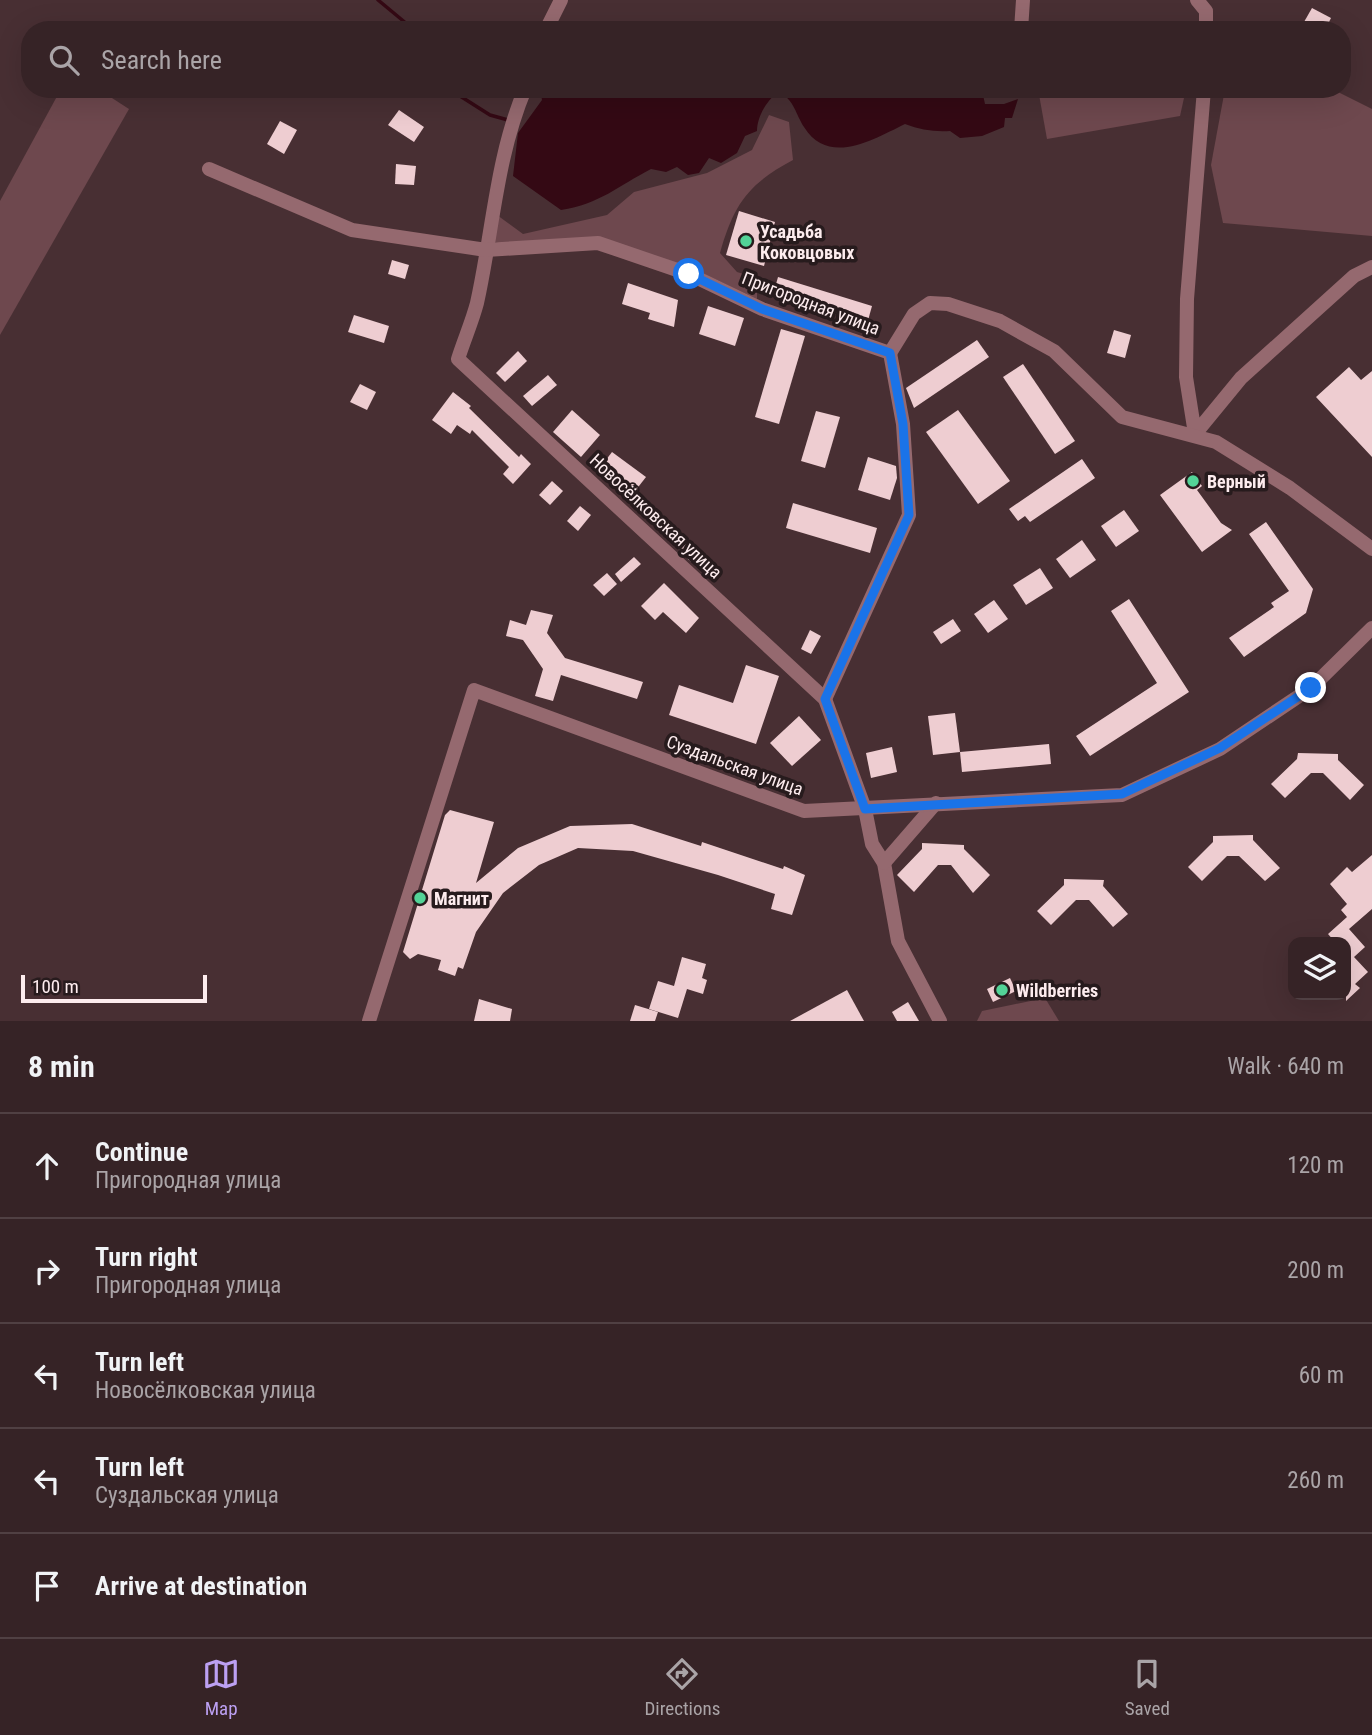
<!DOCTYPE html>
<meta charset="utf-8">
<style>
:root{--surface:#362326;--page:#3d2b2e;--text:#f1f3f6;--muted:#aaa4a7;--line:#504043;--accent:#bca0f2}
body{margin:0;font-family:"Roboto Condensed",sans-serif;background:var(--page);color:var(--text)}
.controls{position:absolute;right:21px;bottom:21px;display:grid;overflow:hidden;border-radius:14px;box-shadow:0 7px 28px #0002}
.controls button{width:63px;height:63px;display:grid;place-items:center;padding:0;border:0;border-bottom:2px solid var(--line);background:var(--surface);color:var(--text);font:35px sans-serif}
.scale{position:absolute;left:21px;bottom:18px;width:186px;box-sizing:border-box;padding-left:7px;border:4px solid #fdecee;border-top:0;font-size:19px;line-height:24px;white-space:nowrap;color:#fdecee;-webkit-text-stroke:5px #271b1d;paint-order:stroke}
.stop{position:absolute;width:21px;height:21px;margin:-16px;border:5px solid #1a73e8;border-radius:50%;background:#fff}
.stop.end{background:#1a73e8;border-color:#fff;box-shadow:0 2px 7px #0008}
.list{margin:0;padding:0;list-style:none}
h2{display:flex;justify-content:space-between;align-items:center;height:91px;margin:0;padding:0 28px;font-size:30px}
h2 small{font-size:23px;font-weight:400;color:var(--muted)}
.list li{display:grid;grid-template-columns:46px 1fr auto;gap:21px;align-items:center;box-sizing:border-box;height:105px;padding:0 28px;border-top:2px solid var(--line)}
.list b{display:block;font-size:26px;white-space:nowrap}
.list p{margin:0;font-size:23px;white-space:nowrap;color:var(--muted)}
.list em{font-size:23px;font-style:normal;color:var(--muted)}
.icon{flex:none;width:38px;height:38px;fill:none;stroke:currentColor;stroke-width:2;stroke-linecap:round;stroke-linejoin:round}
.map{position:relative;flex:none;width:1372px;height:1021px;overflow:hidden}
.search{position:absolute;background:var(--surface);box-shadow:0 7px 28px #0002;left:21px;right:21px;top:21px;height:77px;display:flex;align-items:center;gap:18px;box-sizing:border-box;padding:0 24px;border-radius:28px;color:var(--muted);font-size:26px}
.sheet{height:616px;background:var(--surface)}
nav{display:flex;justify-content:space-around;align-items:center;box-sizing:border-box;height:98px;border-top:2px solid var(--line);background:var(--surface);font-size:19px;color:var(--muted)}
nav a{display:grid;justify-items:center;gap:4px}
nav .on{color:var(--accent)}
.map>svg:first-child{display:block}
.green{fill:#6e484e}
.water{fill:#340914}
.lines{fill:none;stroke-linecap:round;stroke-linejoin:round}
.stream{stroke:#340914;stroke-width:3.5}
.building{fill:#eecdd1}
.minor{stroke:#95696f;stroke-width:14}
.route{stroke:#1a73e8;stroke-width:9}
.poi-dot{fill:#53d397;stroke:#271b1d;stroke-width:2.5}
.labels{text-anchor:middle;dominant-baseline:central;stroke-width:7;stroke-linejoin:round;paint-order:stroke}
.poi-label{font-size:18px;font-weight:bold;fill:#fdecee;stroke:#271b1d;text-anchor:start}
.street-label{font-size:18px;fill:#fdecee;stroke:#271b1d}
</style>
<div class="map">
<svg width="1372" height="1021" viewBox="0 0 1372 1021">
<rect width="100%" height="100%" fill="#482f33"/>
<!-- green -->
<g class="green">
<path d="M61,89H98L129,109L0,335V201Z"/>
<path d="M1038,89H1186L1180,116L1047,139Z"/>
<path d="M1225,89H1332L1372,109V236L1223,223L1211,165Z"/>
<path d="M769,115L789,122L793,160C748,184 734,204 720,253L737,272L757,278V299L692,268L606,240L511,245L494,242L497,215L523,234L607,215L634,192L707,173L752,150Z"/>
<path d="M1045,998L1059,1021H977L982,1011Z"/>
</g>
<!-- water -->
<path class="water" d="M540,89H996L983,95L985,104H1004L1018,99L1012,118H1005L1004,127L982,136L960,138L950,131C935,132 920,130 905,124C874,139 829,167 804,127C795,113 795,101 779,92C767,99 757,117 757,131L745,136L737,153L721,163L709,158L699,173L688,175L677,167L666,172L651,169C618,186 600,204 561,210L513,176L518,133L542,100Z"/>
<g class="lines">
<!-- stream -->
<g class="stream">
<path d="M378,0L407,24V30"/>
<path d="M449,89L490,115L508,120"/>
</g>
</g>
<!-- building -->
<g class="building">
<path d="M1312,8L1331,18L1325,30H1318L1304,22Z"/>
<path d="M399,110L424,127L414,142L388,125Z"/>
<path d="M280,121L297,130L284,154L267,144Z"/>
<path d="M396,164L416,166L414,185L395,184Z"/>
<path d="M739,211L775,222L764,266L726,255Z"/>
<path d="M392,260L409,265L405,279L388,274Z"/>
<path d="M778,277L872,306L867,324L773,295Z"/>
<path d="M628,283L678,300L674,327L648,319L650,313L622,304Z"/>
<path d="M708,306L744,318L735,346L699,334Z"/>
<path d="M354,315L389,326L384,343L348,332Z"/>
<path d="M781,329L805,336L779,424L755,417Z"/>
<path d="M1114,330L1131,335L1125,358L1107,353Z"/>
<path d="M977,340L989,357L914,408L906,388Z"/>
<path d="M518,351L527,361L505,382L496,373Z"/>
<path d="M1023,364L1075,441L1055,454L1003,377Z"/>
<path d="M1349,367L1361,380L1372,371V457L1316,397Z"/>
<path d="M548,375L557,385L532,406L523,396Z"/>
<path d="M360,384L376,392L367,410L350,402Z"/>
<path d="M453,392L471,406L469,408L519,457L521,454L531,464L513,484L503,474L509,467L472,430L470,434L457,425L451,434L432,420Z"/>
<path d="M572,410L600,435L581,457L553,432Z"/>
<path d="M958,410L1010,481L978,504L926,432Z"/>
<path d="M816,411L840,417L825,468L801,461Z"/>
<path d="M612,452L646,477L632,495L599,469Z"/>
<path d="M868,457L896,466L897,478L890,500L858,490Z"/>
<path d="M1082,459L1095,478L1030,522L1025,516L1018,521L1009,509Z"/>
<path d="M1192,472L1202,486L1197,490L1221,523L1232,530L1202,552L1160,495Z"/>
<path d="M552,481L563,491L550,505L539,495Z"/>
<path d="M793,503L877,528L870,553L786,528Z"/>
<path d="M580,506L591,515L578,531L567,521Z"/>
<path d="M1124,510L1139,531L1116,547L1101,526Z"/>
<path d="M1266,522L1313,589L1306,613L1244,657L1229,638L1274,607L1271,603L1289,591L1249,534Z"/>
<path d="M687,538L701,550L691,562L678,549Z"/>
<path d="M1082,540L1096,560L1070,578L1056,559Z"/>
<path d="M634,557L641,564L621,582L615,574Z"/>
<path d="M1040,568L1053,588L1026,605L1013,585Z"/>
<path d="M607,573L617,584L604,596L593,585Z"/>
<path d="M664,583L699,618L686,633L663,612L655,620L641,606Z"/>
<path d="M1129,599L1189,692L1090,756L1076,736L1157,683L1111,611Z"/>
<path d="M994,600L1008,619L988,633L974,614Z"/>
<path d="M531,610L553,615L547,633L565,658L643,682L637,699L561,675L553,701L535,696L543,669L523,640L506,636L510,620L526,625Z"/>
<path d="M953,619L961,631L941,644L933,632Z"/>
<path d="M810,630L821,636L811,654L801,649Z"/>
<path d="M746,665L779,676L756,744L669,715L679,685L733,703Z"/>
<path d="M955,713L960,752L933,755L928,716Z"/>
<path d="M799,716L821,740L792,766L770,743Z"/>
<path d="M1049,744L1051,764L962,772L960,752Z"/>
<path d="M892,747L897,772L871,778L866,753Z"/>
<path d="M1298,753L1338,754V760L1364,785L1350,800L1323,773H1311L1285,798L1271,784L1297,759Z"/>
<path d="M450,810L494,822L476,883L518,848L570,826L632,824L701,846L702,842L783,869L784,866L805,875L792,915L771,909L775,894L718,875L633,851L578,848L539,865L503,893L476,932L463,969L458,967L455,976L438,970L441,960L418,954L410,959L403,952L445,815Z"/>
<path d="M1253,835V840L1280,868L1265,881L1239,856H1227L1202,881L1188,867L1213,842V836Z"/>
<path d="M922,843L964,845V849L990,875L973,893L951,865H938L914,892L897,875L922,849Z"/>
<path d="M1372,855V909L1349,929L1365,947L1354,957L1368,972L1355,984L1360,988L1346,1001V942H1335L1328,934L1347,917L1341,910L1347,904L1330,884L1347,867L1352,872Z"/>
<path d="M1064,879L1104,880L1103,886L1128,914L1113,927L1089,900H1076L1051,925L1037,911L1064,885Z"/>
<path d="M682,957L706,964L702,978L707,980L703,994L687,989L678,1018L649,1009L658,981L674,986Z"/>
<path d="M1010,978L1016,991L993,1002L987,989Z"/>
<path d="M847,990L864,1021H790Z"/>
<path d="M479,999L512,1009L510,1021H474Z"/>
<path d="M908,1002L919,1021H897L892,1012Z"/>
<path d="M635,1005L658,1012L655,1021H630Z"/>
</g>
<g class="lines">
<!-- minor -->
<g class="minor">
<path d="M1197,0L1206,11V30"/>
<path d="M546,30L561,0"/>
<path d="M1021,30L1023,0"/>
<path d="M525,89C496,158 493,231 477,303C472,322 464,340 458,359L825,699L865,809L872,844L884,863L898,941L940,1021"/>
<path d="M1204,89L1187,299L1186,377L1195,434L1241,378L1354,276L1372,267"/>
<path d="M209,169L352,230L486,250L598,243L689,274L762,309L890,353L903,424L909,515L825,699"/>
<path d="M890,353L914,314L930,303L948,304L1000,321L1054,351L1122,417L1216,442L1290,488L1372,549"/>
<path d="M884,863L936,803"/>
<path d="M369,1021L474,690L804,811L1122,795L1220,749L1311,688L1372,628"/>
</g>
</g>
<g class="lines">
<!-- route -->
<path class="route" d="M689,274L762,309L890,353L903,424L909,515L825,699L865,809L1122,794L1220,748L1311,688"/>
</g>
<!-- markers -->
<g class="poi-dot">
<circle cx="746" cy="241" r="7"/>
<circle cx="1193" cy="481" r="7"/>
<circle cx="420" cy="898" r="7"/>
<circle cx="1002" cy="990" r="7"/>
</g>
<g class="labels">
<!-- poi labels -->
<g class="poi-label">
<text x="760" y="231">Усадьба<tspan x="760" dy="21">Коковцовых</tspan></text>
<text x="1207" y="481">Верный</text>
<text x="434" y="898">Магнит</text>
<text x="1016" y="990">Wildberries</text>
</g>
<!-- street labels -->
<g class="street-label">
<text transform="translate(811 303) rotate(21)">Пригородная улица</text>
<text transform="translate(656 516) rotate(43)">Новосёлковская улица</text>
<text transform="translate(735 765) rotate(20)">Суздальская улица</text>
</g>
</g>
</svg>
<div class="controls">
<button><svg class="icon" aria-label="layers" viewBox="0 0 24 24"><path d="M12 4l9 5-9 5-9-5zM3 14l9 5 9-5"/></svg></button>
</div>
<div class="scale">100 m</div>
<div class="stop" style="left:689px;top:274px"></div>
<div class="stop end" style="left:1311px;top:688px"></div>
<div class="search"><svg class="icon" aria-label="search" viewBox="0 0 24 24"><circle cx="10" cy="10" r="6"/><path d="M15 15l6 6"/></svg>Search here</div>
</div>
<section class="sheet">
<h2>8 min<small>Walk · 640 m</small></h2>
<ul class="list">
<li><svg class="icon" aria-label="ahead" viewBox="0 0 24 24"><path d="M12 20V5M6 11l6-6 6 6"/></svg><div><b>Continue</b><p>Пригородная улица</p></div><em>120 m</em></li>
<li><svg class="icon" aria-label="right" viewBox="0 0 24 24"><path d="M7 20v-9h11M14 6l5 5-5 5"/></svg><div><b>Turn right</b><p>Пригородная улица</p></div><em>200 m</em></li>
<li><svg class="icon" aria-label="left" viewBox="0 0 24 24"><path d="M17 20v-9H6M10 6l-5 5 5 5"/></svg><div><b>Turn left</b><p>Новосёлковская улица</p></div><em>60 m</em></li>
<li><svg class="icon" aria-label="left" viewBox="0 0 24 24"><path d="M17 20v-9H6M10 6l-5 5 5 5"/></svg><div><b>Turn left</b><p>Суздальская улица</p></div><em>260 m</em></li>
<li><svg class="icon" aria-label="arrive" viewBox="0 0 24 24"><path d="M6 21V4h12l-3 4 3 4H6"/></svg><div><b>Arrive at destination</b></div></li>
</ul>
</section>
<nav>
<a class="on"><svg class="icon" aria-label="map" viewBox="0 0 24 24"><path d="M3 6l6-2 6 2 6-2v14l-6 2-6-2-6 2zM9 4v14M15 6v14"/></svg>Map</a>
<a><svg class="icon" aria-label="directions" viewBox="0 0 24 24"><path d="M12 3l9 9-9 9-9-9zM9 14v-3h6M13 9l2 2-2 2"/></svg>Directions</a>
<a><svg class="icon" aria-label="saved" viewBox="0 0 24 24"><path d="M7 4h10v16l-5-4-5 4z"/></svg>Saved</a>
</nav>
